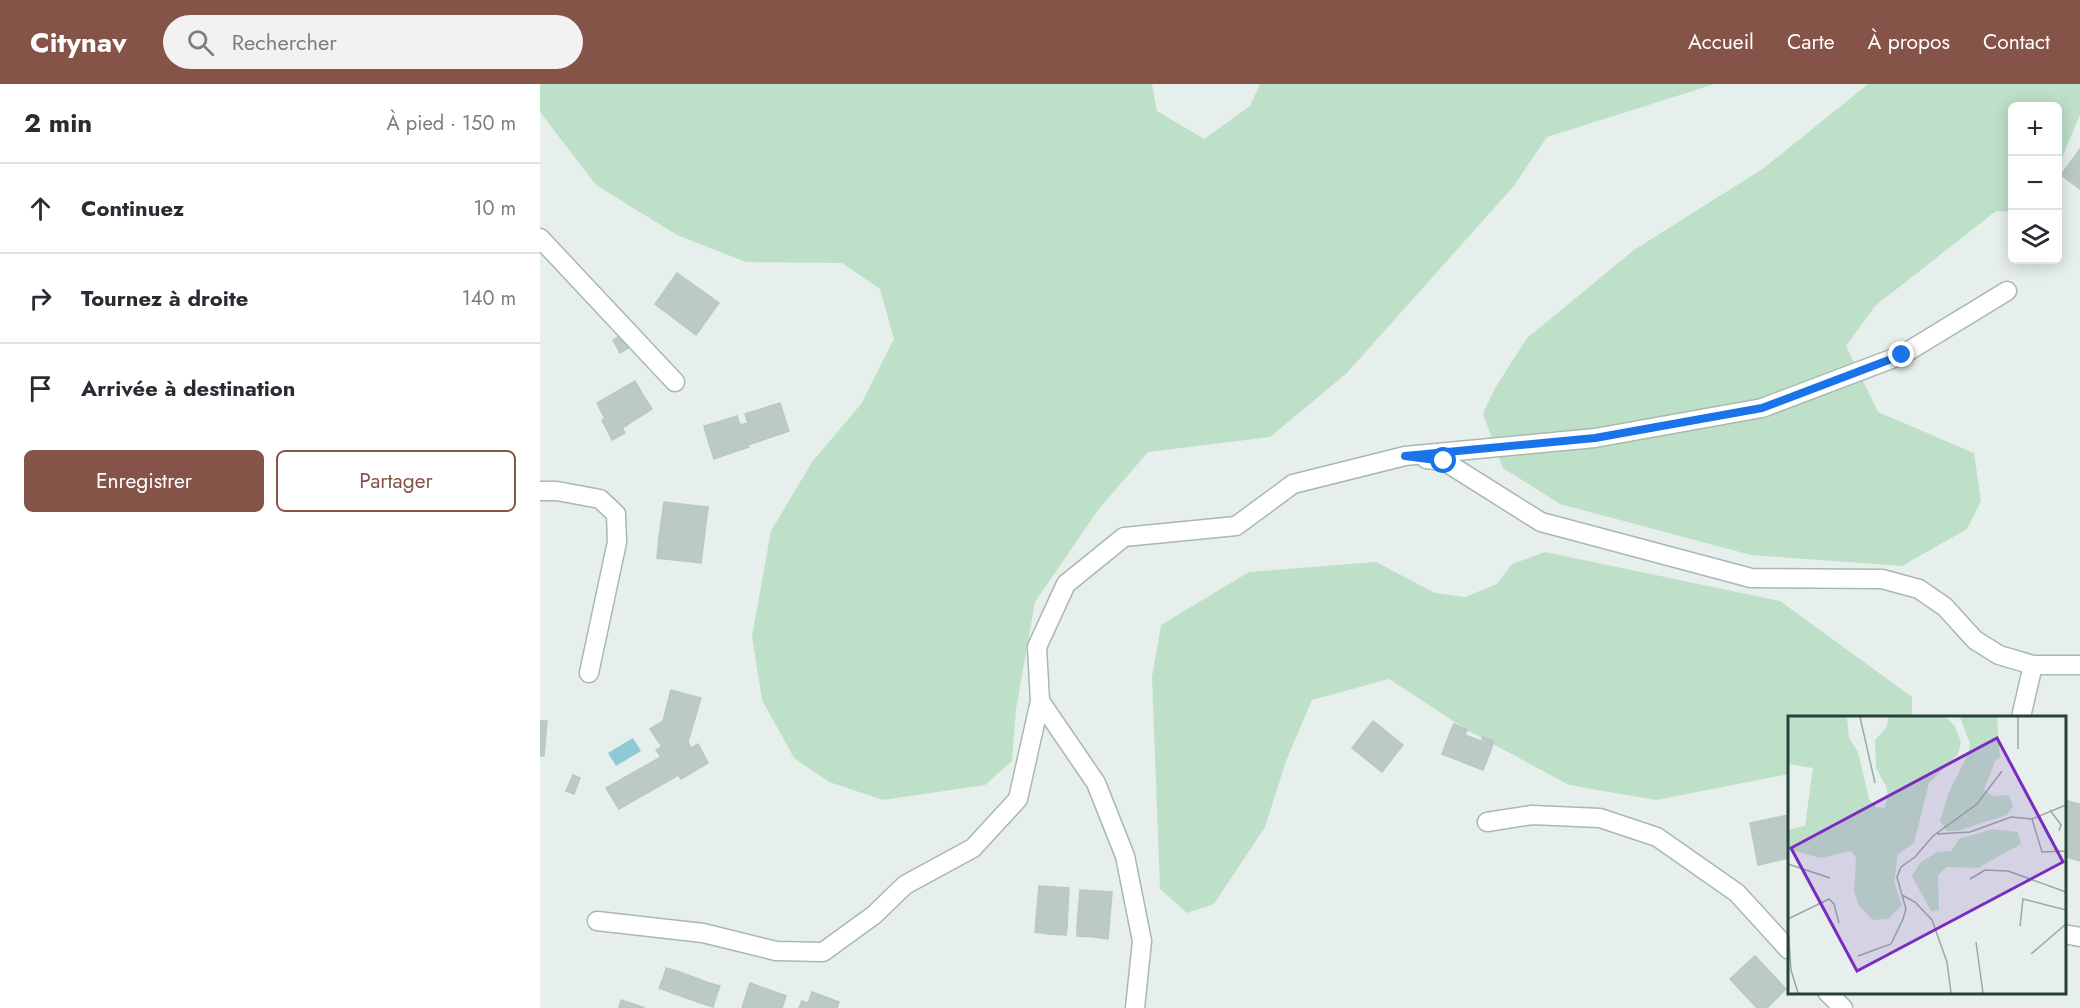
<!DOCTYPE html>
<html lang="fr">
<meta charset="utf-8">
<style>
:root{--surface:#fff;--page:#f2f2f3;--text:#2b2b33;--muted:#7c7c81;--line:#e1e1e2;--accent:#855347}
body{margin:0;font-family:Jost,sans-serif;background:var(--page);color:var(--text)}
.controls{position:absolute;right:18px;top:18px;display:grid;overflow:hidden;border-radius:9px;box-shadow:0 3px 15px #0003}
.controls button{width:54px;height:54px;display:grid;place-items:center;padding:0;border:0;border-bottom:2px solid var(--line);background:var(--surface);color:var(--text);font:30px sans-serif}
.stop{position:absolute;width:18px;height:18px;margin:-14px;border:4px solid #1a73e8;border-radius:50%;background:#fff}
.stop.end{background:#1a73e8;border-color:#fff;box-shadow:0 2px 6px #0008}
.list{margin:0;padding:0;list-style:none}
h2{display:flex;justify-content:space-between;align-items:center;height:78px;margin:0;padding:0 24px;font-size:26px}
h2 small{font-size:20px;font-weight:400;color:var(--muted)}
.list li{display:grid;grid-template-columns:39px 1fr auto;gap:18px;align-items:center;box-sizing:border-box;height:90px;padding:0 24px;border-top:2px solid var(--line)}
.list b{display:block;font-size:22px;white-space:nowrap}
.list em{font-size:20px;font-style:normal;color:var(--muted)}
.actions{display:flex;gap:12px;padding:18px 24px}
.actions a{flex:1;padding:14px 0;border:2px solid var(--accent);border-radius:9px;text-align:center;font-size:21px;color:var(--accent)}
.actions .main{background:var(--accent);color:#fff}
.icon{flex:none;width:33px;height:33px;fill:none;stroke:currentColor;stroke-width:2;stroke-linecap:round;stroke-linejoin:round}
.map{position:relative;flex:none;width:1540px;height:924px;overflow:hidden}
header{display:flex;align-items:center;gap:36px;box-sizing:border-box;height:84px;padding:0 30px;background:var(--accent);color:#fff}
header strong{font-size:28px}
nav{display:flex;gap:33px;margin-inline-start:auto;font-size:21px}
.search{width:420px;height:54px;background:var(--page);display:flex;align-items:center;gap:15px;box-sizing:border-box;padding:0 21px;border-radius:33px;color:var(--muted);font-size:22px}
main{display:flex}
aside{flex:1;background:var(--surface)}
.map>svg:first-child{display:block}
.green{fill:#bfe0c8}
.water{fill:#8ec9d4}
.building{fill:#bbcac4;stroke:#b8c9c2;stroke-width:1.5}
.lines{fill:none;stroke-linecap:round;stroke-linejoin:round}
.street-casing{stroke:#a8b8b2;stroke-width:21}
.street{stroke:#fff;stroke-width:18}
.route{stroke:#1a73e8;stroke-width:8}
.inset-road{fill:none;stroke:#98aaa4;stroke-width:1.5}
.view{fill:#7b2cbf;fill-opacity:0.15;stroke:#7b2cbf;stroke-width:3}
.inset-edge{fill:none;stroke:#24423a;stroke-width:3}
</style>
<header>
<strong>Citynav</strong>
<div class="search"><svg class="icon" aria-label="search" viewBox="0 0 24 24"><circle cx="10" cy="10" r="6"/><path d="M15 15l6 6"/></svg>Rechercher</div>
<nav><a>Accueil</a><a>Carte</a><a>À propos</a><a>Contact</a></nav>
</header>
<main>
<aside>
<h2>2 min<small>À pied · 150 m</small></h2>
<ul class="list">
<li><svg class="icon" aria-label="ahead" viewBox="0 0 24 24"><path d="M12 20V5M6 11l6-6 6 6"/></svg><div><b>Continuez</b></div><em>10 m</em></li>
<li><svg class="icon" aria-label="right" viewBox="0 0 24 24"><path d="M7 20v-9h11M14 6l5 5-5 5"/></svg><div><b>Tournez à droite</b></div><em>140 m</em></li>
<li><svg class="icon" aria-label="arrive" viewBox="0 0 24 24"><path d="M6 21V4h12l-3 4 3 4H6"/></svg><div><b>Arrivée à destination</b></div></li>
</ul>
<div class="actions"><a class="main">Enregistrer</a><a>Partager</a></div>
</aside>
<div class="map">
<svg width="1540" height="924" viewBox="0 0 1540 924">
<rect width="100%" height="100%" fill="#e6efeb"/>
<!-- green -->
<g class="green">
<path d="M0,0H612L617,27L664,55L710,22L720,0H1175L1007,53L973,103L806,290L730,353L608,368L558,426L495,518L476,625L472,677L445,701L343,716L289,698L254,674L222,616L212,552L231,447L272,378L321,320L354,255L340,205L302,179L206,178L137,151L56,101L0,28Z"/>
<path d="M1328,0H1540V31L1518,83V22H1472V128L1456,127L1335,222L1306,262L1338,328L1434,369L1441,417L1427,445L1362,482L1211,471L1020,420L963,384L943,330L954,306L987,254L1094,166L1224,84Z"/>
<path d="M1005,468L1240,517L1372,613V633H1249V690L1116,716L1029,701L927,646L849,595L772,616L746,677L725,743L674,820L647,829L620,805L612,593L621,541L709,488L836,478L895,509L925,513L957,500L972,480Z"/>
</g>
<!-- water -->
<path class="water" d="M93,654L101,667L76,682L68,669Z"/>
<!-- building -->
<g class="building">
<path d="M1540,65V79L1528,96L1521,91Z"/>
<path d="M1540,79V105L1528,96Z"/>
<path d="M137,189L179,219L156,251L115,220Z"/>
<path d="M83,250L90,263L80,269L73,256Z"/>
<path d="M95,297L103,311L96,315L93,310L71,323L74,329L65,335L57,319Z"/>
<path d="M93,310L96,315L103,311L112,325L82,344L85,349L72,356L62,336L74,329L71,323Z"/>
<path d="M240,319L249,347L208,361L207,357L183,365L185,371L174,375L166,350L178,346L175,339L197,332L200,341L208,339L205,330Z"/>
<path d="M175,339L178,346L166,350L164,342Z"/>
<path d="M207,357L209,363L185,371L183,365Z"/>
<path d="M124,418L149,421L147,433L134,431L131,454L119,453Z"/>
<path d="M149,421L168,423L161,479L117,474L119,453L131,454L134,431L147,433Z"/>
<path d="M131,606L149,611L143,632L135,629L126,660L129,663L124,666L110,645L123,637Z"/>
<path d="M149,611L161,614L148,658L156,673L135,687L137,692L79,725L66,704L121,673L116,666L121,663L124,666L129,663L126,660L135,629L143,632Z"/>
<path d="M0,637H7L4,672H0Z"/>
<path d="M833,637L842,644L834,655L855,671L842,688L812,664Z"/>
<path d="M914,640L927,646L925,651L911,646Z"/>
<path d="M842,644L863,661L855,671L834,655Z"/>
<path d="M911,646L941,657L938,667L949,671L943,686L902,670Z"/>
<path d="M943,653L954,657L949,671L938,667Z"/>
<path d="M158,660L168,679L141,695L135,687L156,673L150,665Z"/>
<path d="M33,691L40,694L34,710L26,707Z"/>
<path d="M1524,716L1539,720L1540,777L1524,772Z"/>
<path d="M1249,731V774L1218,781L1215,765L1226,763L1222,746L1212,749L1210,739Z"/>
<path d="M1222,746L1226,763L1215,765L1212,749Z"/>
<path d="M499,802L529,804L527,842L508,841V850L495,848Z"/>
<path d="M540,806L572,808L568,855L555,853L556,845L537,843Z"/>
<path d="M508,841L527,842L526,851L508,850Z"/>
<path d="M537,843L556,845L555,853L537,852Z"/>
<path d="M1215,872L1246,905L1238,913L1228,902L1232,900L1225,893L1221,896L1206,880Z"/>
<path d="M1206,880L1221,896L1225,893L1232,900L1228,902L1238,913L1227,924H1217L1190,895Z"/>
<path d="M126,884L137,887L134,895L124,892Z"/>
<path d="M137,887L153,893L146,914L119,904L124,892L134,895Z"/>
<path d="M153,893L169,899L167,907L177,910L173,923L146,914Z"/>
<path d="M169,899L180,902L177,910L167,907Z"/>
<path d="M210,899L246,912L242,924H202Z"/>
<path d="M272,908L299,918L297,924H259L262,917L268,919Z"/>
<path d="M81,916L105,924H79Z"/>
</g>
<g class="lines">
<defs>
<g id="street">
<path d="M0,154L135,298"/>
<path d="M886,375L904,377L1001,438L1211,494L1342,495L1379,505L1405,523L1435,556L1459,571L1493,581H1540"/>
<path d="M0,407H17L60,415L76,430L77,458L49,589"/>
<path d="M500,617L556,699L585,772L602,857L595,924"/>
<path d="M1481,633L1493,581"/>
<path d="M947,738L992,731L1060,734L1117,753L1197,809L1249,866"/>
<path d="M57,837L163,849L236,867L283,868L334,831L365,801L433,764L478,715L500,617L497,563L526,500L584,453L696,442L753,400L865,372L1055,354L1222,324L1362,271L1467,207"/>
<path d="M1524,850L1540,853"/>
<path d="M1287,908L1303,924"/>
</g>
</defs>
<!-- street casing -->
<use href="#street" class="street-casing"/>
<!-- street -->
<use href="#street" class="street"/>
</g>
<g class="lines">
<!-- route -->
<path class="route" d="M904,377L865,372L1055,354L1222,324L1362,271"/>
</g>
<!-- overview -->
<g transform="translate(1248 632)">
<rect width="278" height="278" fill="#e6efeb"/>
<path d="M0,1H59L61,22L70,36L81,83L88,91L96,92L99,84V72L88,52L87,24L98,12L101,1H158L167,10L173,26L170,38L141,67L126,127L110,138L106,166L114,189L100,203L85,204L71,190L66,175L68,141L63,135L32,142L0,133V114L17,110L25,52L0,48ZM172,1H209L212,42L207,45L196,74L205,80L221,79L225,90L219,99L169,115H159L152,105L161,76L180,38L182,28ZM205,113L230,116L233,128L190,152L159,151L150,159L151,194L143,195L124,160L132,147L149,136L163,135L171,123Z" fill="#bfe0c8"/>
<path class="inset-road" d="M72,1L87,67M230,33V1M262,94L273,109L271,115M244,103L254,136L278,135M149,118L182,116L223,101L244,103L278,89M0,148L42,162M182,163L197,154L220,155L278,176M114,179L127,186L144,204L159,246L163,277M0,203L41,183L46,188L51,207M0,210L3,254L10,277M232,210L235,183L278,194M188,226L195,277M243,238L278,208M70,240L103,228L115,203L118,193L109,161L113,151L127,141L145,120L189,88L214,55"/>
<path class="view" d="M209,22L275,146L69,255L3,132Z"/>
<rect width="278" height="278" class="inset-edge"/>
</g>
</svg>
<div class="controls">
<button>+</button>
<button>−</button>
<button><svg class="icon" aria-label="layers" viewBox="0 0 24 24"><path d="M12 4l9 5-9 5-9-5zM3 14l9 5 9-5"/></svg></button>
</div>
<div class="stop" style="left:904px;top:377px"></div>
<div class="stop end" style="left:1362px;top:271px"></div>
</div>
</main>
